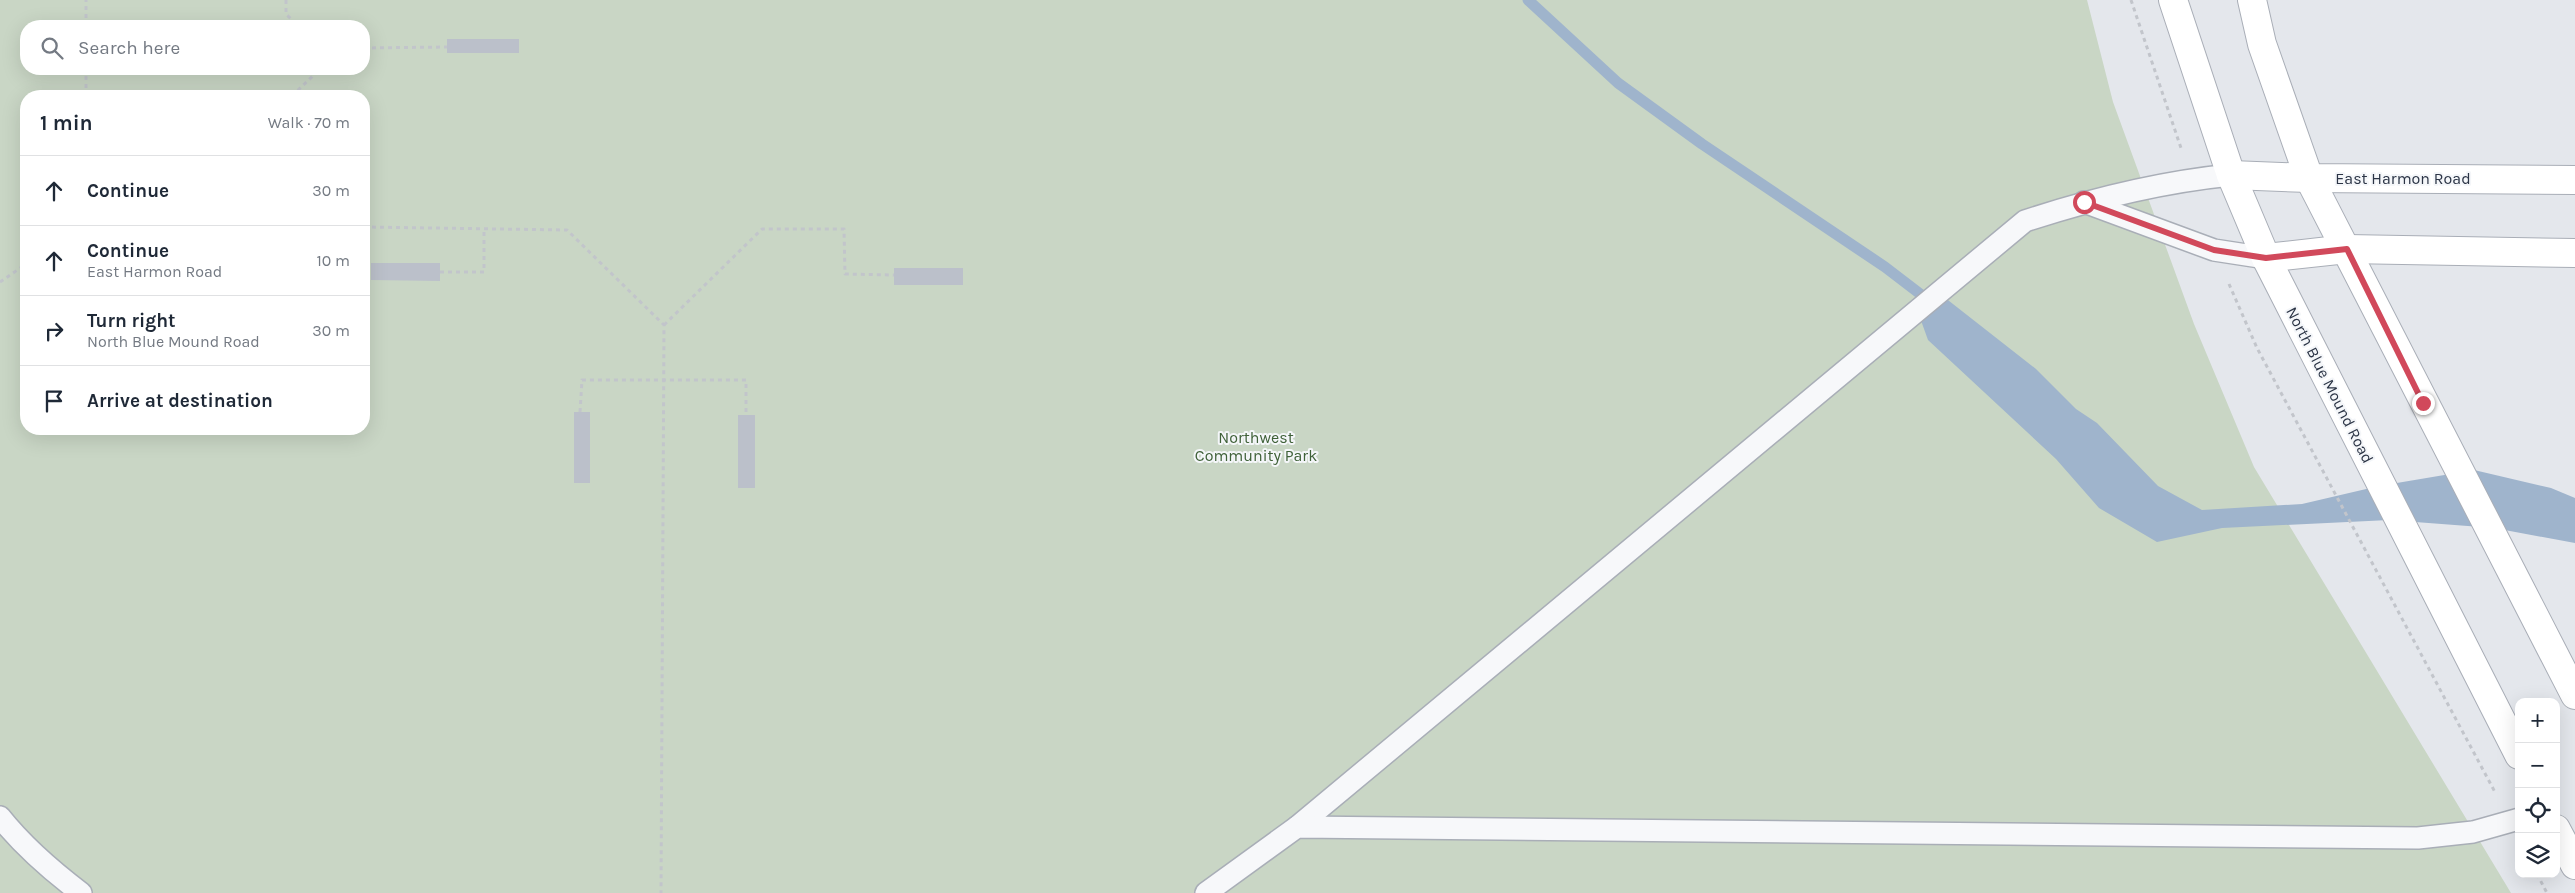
<!DOCTYPE html>
<meta charset="utf-8">
<style>
:root{--surface:#fff;--page:#f2f2f3;--text:#1f2937;--muted:#747a83;--line:#e0e1e3}
body{margin:0;font-family:Karla,sans-serif;background:var(--page);color:var(--text)}
.controls{position:absolute;right:15px;bottom:15px;display:grid;overflow:hidden;border-radius:10px;box-shadow:0 5px 20px #0002}
.controls button{width:45px;height:45px;display:grid;place-items:center;padding:0;border:0;border-bottom:1px solid var(--line);background:var(--surface);color:var(--text);font:25px sans-serif}
.stop{position:absolute;width:15px;height:15px;margin:-11px;border:4px solid #d1495b;border-radius:50%;background:#fff}
.stop.end{background:#d1495b;border-color:#fff;box-shadow:0 1px 5px #0008}
.list{margin:0;padding:0;list-style:none}
h2{display:flex;justify-content:space-between;align-items:center;height:65px;margin:0;padding:0 20px;font-size:21px}
h2 small{font-size:16px;font-weight:400;color:var(--muted)}
.list li{display:grid;grid-template-columns:32px 1fr auto;gap:15px;align-items:center;box-sizing:border-box;height:70px;padding:0 20px;border-top:1px solid var(--line)}
.list b{display:block;font-size:19px;white-space:nowrap}
.list p{margin:0;font-size:16px;white-space:nowrap;color:var(--muted)}
.list em{font-size:16px;font-style:normal;color:var(--muted)}
.icon{flex:none;width:28px;height:28px;fill:none;stroke:currentColor;stroke-width:2;stroke-linecap:round;stroke-linejoin:round}
.map{position:relative;flex:none;width:2575px;height:893px;overflow:hidden}
.search{position:absolute;background:var(--surface);box-shadow:0 5px 20px #0002;left:20px;top:20px;width:350px;height:55px;display:flex;align-items:center;gap:12px;box-sizing:border-box;padding:0 18px;border-radius:20px;color:var(--muted);font-size:19px}
.panel{position:absolute;background:var(--surface);box-shadow:0 5px 20px #0002;left:20px;top:90px;width:350px;height:345px;border-radius:20px}
.map>svg:first-child{display:block}
.green{fill:#c9d6c5;fill-rule:evenodd}
.water{fill:#9fb4cc}
.lines{fill:none;stroke-linecap:round;stroke-linejoin:round}
.stream{stroke:#9fb4cc;stroke-width:11}
.building{fill:#bbc0ca}
.lane-casing{stroke:#a9aeb7;stroke-width:24}
.secondary-casing{stroke:#a9aeb7;stroke-width:30}
.path{stroke:#c2c5cb;stroke-width:3;stroke-dasharray:4 4;stroke-linecap:butt}
.lane{stroke:#f7f8fa;stroke-width:21}
.secondary{stroke:#fff;stroke-width:28}
.route{stroke:#d1495b;stroke-width:6}
.labels{text-anchor:middle;dominant-baseline:central;stroke-width:4;stroke-linejoin:round;paint-order:stroke}
.street-label{font-size:16px;fill:#2b3445;stroke:#f4f6f9}
.park-label{font-size:16px;fill:#3f6138;stroke:#f4f6f9}
</style>
<div class="map">
<svg width="2575" height="893" viewBox="0 0 2575 893">
<rect width="100%" height="100%" fill="#e4e7ec"/>
<!-- green -->
<path class="green" d="M0,0H2087L2113,102L2194,324L2254,467L2511,893H0ZM26,26H364V69H26ZM26,96H364V429H26Z"/>
<!-- water -->
<path class="water" d="M1930,286L2036,369L2076,409L2097,423L2158,486L2202,510L2302,504L2379,486L2474,470L2551,488L2575,498V543L2494,528L2389,520L2222,528L2157,542L2099,508L2056,459L1928,340L1914,301Z"/>
<g class="lines">
<!-- stream -->
<path class="stream" d="M1528,0L1618,83L1702,144L1885,267L1932,303"/>
</g>
<!-- building -->
<g class="building">
<rect x="447" y="39" width="72" height="14"/>
<path d="M371,263H440V281L371,280Z"/>
<rect x="894" y="268" width="69" height="17"/>
<rect x="574" y="412" width="16" height="71"/>
<rect x="738" y="415" width="17" height="73"/>
</g>
<g class="lines">
<defs>
<g id="lane">
<path d="M2084,202L2214,250L2266,258"/>
<path d="M0,817C23,846 52,871 81,893"/>
<path d="M1297,827L2025,221C2092,199 2161,182 2231,175"/>
<path d="M1206,893L1297,827L2418,838L2473,832L2519,819"/>
</g>
<g id="secondary">
<path d="M2173,0L2231,175L2266,258L2519,755"/>
<path d="M2252,0L2262,44L2309,178L2575,695"/>
<path d="M2231,175L2309,178L2575,180"/>
<path d="M2266,258L2347,249L2575,253"/>
<path d="M2556,829L2575,865"/>
</g>
</defs>
<!-- lane casing -->
<use href="#lane" class="lane-casing"/>
<!-- secondary casing -->
<use href="#secondary" class="secondary-casing"/>
<!-- path -->
<g class="path">
<path d="M286,0V14L298,26"/>
<path d="M2131,0L2182,151"/>
<path d="M86,26V0"/>
<path d="M364,48L447,47"/>
<path d="M86,96V69"/>
<path d="M292,96L320,69"/>
<path d="M364,227L567,230L664,325L661,893"/>
<path d="M440,272H484V229"/>
<path d="M0,282L26,264"/>
<path d="M2229,284L2257,348L2496,794"/>
<path d="M664,325L762,229H844L845,274L894,275"/>
<path d="M580,412L582,380H746V415"/>
<path d="M2537,874L2547,893"/>
</g>
<!-- lane -->
<use href="#lane" class="lane"/>
<!-- secondary -->
<use href="#secondary" class="secondary"/>
</g>
<g class="lines">
<!-- route -->
<path class="route" d="M2084,202L2214,250L2266,258L2347,249L2423,403"/>
</g>
<g class="labels">
<!-- street labels -->
<g class="street-label">
<text x="2403" y="178">East Harmon Road</text>
<text transform="translate(2330 385) rotate(63)">North Blue Mound Road</text>
</g>
<!-- park labels -->
<g class="park-label">
<text x="1256" y="437">Northwest<tspan x="1256" dy="18">Community Park</tspan></text>
</g>
</g>
</svg>
<div class="controls">
<button>+</button>
<button>−</button>
<button><svg class="icon" aria-label="locate" viewBox="0 0 24 24"><circle cx="12" cy="12" r="6"/><path d="M12 2v4M12 18v4M2 12h4M18 12h4"/></svg></button>
<button><svg class="icon" aria-label="layers" viewBox="0 0 24 24"><path d="M12 4l9 5-9 5-9-5zM3 14l9 5 9-5"/></svg></button>
</div>
<div class="stop" style="left:2084px;top:202px"></div>
<div class="stop end" style="left:2423px;top:403px"></div>
<div class="search"><svg class="icon" aria-label="search" viewBox="0 0 24 24"><circle cx="10" cy="10" r="6"/><path d="M15 15l6 6"/></svg>Search here</div>
<section class="panel">
<h2>1 min<small>Walk · 70 m</small></h2>
<ul class="list">
<li><svg class="icon" aria-label="ahead" viewBox="0 0 24 24"><path d="M12 20V5M6 11l6-6 6 6"/></svg><div><b>Continue</b></div><em>30 m</em></li>
<li><svg class="icon" aria-label="ahead" viewBox="0 0 24 24"><path d="M12 20V5M6 11l6-6 6 6"/></svg><div><b>Continue</b><p>East Harmon Road</p></div><em>10 m</em></li>
<li><svg class="icon" aria-label="right" viewBox="0 0 24 24"><path d="M7 20v-9h11M14 6l5 5-5 5"/></svg><div><b>Turn right</b><p>North Blue Mound Road</p></div><em>30 m</em></li>
<li><svg class="icon" aria-label="arrive" viewBox="0 0 24 24"><path d="M6 21V4h12l-3 4 3 4H6"/></svg><div><b>Arrive at destination</b></div></li>
</ul>
</section>
</div>
